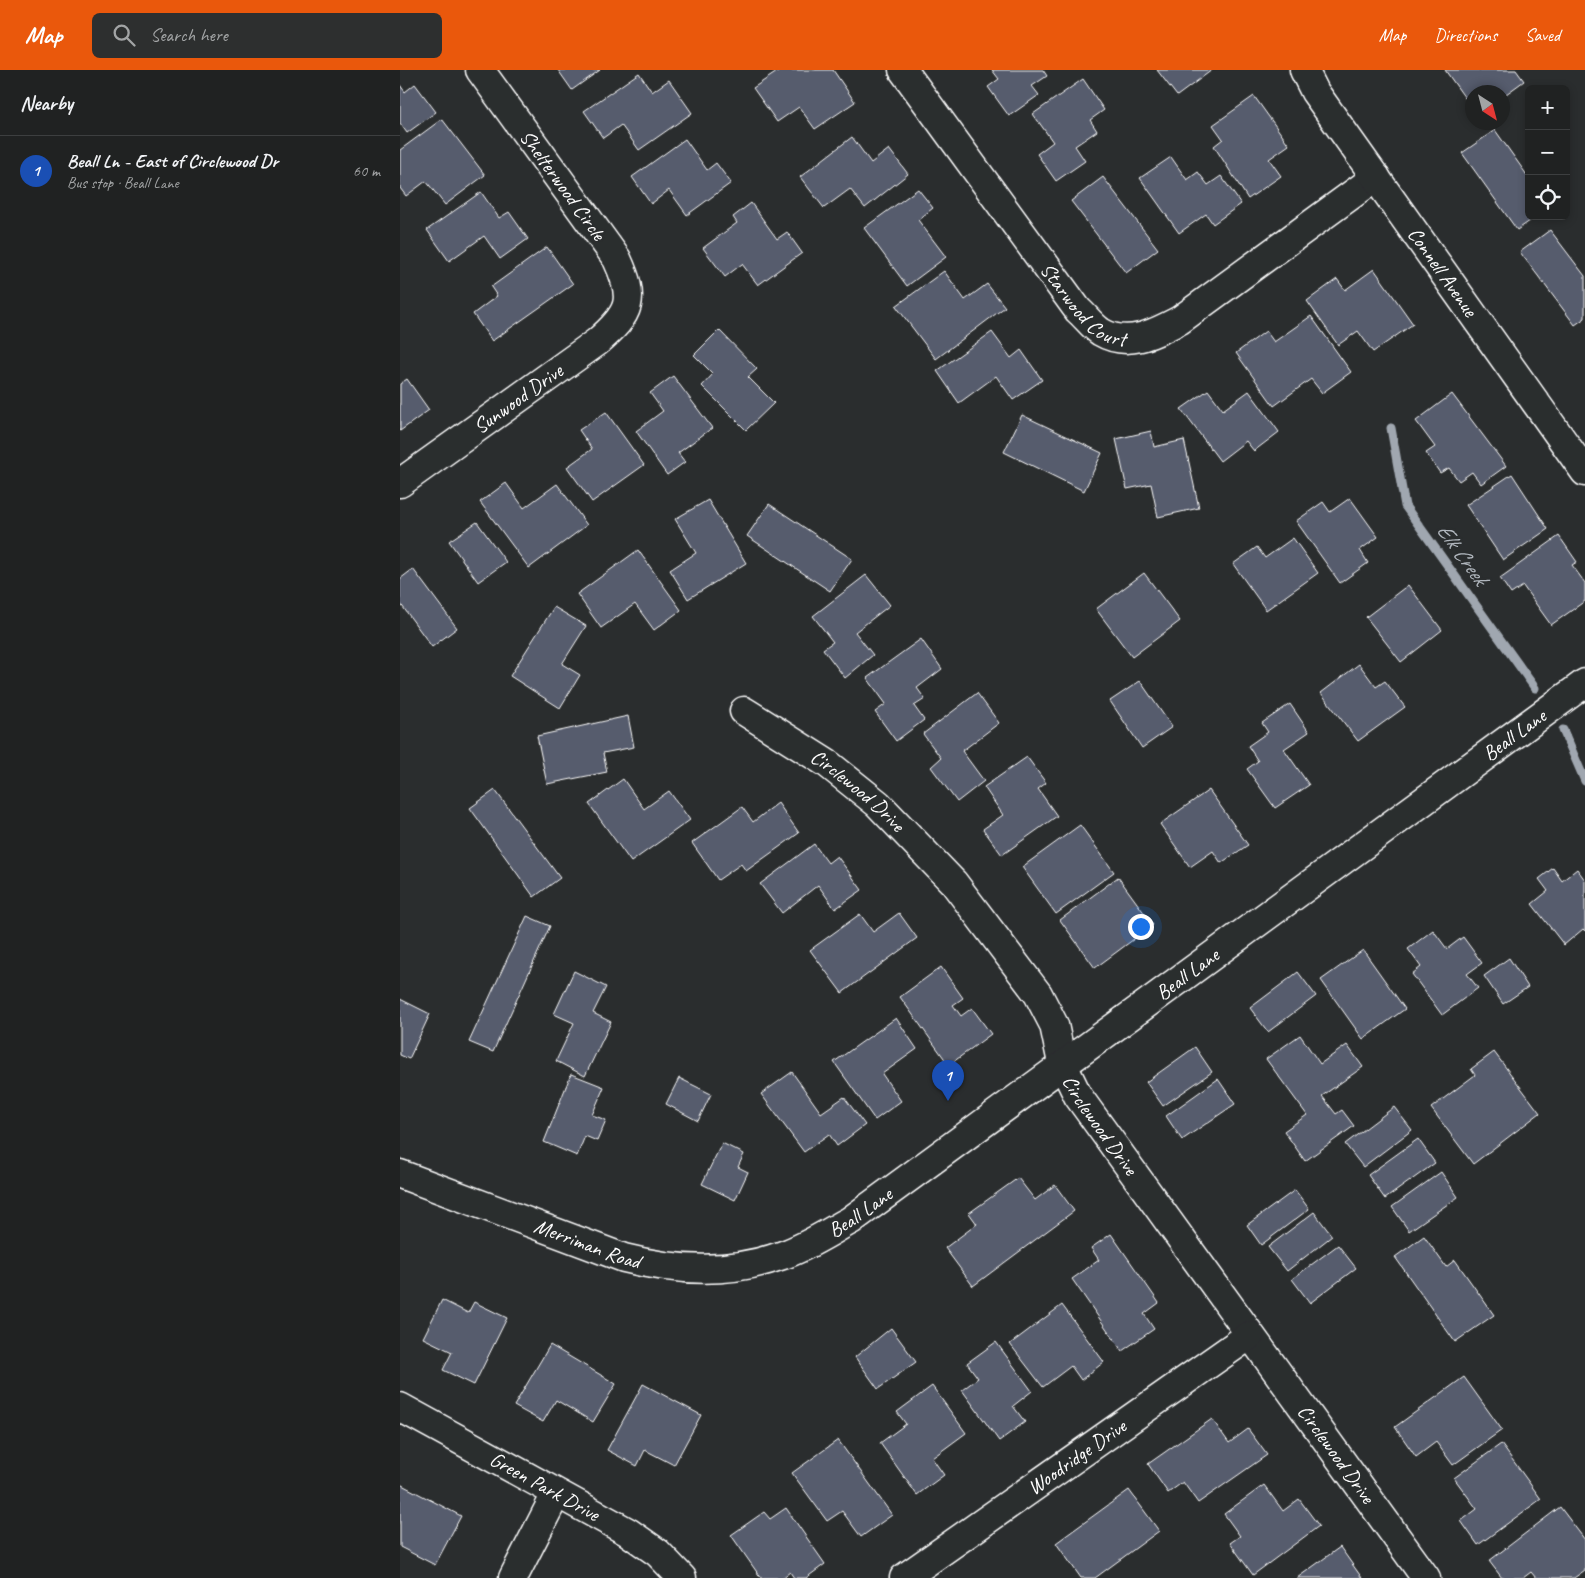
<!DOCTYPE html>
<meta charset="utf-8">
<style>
:root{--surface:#202222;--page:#2d2f2f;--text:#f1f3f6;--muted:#a2a4a5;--line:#3d3f40;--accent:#ea580c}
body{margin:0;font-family:Caveat,sans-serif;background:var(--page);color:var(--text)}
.controls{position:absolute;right:15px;top:15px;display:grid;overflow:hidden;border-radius:8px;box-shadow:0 2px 8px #0003}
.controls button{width:45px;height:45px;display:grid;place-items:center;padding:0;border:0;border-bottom:1px solid var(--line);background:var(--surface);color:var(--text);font:25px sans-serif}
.compass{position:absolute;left:1065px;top:15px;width:45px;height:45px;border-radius:50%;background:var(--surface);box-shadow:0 2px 8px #0003;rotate:144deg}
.you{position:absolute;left:740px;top:856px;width:18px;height:18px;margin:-12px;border:4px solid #fff;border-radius:50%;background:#1a73e8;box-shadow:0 0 0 8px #1a73e833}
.badge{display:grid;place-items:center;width:32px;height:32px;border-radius:50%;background:var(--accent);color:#fff;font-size:16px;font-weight:700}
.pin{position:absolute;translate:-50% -41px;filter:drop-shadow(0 1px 2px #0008)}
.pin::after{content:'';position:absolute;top:26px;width:18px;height:15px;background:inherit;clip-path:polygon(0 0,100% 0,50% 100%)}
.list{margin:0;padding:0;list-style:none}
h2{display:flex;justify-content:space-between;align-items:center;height:65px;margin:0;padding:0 20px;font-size:21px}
h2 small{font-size:16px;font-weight:400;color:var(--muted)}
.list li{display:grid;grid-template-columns:32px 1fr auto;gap:15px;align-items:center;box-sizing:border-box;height:70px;padding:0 20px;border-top:1px solid var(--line)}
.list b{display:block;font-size:19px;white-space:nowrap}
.list p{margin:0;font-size:16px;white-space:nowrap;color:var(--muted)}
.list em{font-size:16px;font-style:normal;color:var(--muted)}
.icon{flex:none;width:28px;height:28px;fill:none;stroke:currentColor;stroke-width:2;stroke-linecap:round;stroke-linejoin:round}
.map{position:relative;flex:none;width:1185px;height:1508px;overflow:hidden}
header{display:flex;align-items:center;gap:30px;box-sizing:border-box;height:70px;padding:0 25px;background:var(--accent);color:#fff}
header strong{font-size:24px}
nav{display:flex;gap:28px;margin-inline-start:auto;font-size:18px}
.search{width:350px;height:45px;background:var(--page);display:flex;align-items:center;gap:12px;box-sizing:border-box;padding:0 18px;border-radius:8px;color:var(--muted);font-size:19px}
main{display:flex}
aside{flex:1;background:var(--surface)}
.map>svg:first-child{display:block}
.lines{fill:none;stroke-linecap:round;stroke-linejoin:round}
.stream{stroke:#a0a7b0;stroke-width:9}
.building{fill:#565b6d;stroke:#fff}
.minor-casing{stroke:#fff;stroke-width:31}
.minor{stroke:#2a2d2e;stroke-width:28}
.labels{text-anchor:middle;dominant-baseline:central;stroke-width:4.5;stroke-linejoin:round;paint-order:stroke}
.street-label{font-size:21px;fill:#fff;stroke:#2a2d2e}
.water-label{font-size:22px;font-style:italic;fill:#b0b6bd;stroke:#2a2d2e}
</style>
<header>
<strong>Map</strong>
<div class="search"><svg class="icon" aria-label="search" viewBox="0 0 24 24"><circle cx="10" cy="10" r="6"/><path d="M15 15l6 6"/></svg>Search here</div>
<nav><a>Map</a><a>Directions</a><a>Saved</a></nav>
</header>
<main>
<aside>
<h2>Nearby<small></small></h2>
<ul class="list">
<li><span class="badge" style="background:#1a4fb4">1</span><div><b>Beall Ln - East of Circlewood Dr</b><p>Bus stop · Beall Lane</p></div><em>60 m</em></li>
</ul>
</aside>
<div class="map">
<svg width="1185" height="1508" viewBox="0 0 1185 1508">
<rect width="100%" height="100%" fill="#2a2d2e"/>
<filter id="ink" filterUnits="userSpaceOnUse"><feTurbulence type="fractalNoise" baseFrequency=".02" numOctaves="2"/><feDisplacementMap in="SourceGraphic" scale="10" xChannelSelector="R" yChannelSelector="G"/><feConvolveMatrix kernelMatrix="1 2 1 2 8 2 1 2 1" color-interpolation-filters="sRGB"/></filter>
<g filter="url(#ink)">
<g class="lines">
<!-- stream -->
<g class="stream">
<path d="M991,358L1005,436L1135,618"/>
<path d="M1163,660L1185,711"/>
</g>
</g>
<!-- building -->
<g class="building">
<path d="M158,0H200L172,20Z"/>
<path d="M380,0H433L455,32L415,59L399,37L377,52L353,18Z"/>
<path d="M592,0H643L647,6L632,16L639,25L609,46L588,17L599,9Z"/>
<path d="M757,0H812L777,26Z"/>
<path d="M1045,0H1116L1124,11L1102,27V22H1072V38Z"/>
<path d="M239,3L252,22L269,10L292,43L239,80L221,55L203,68L184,41Z"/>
<path d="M683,9L704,40L690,50L697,61L675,76L685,91L656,111L637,84L653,72L633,44Z"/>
<path d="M15,14L36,42L7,63L0,53V15L5,22Z"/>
<path d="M854,26L889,75L869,89L881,106L848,129L814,76L823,69L813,55Z"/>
<path d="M42,49L85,105L45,135L26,111L6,126L0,118V80Z"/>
<path d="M1095,60L1129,108V146H1137L1117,160L1062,83Z"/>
<path d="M452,67L471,93L489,79L508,104L465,138L450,119L424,138L400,107Z"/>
<path d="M285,69L307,100L316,93L331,113L287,145L269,120L251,134L232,107Z"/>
<path d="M771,87L787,110L798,102L808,115L821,106L841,134L813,154L806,144L779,163L740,108Z"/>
<path d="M703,107L758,179L726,203L671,131Z"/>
<path d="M518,119L533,138L518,150L546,187L507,216L464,158Z"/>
<path d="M81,122L99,148L109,142L128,169L100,189L84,166L49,191L27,160Z"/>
<path d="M351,133L377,169L387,162L402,183L358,215L342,194L325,207L303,178L337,153L333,147Z"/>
<path d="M1150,160L1185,206V248L1175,255L1120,182Z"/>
<path d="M147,177L173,214L92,271L73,244L97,226L91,217Z"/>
<path d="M974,199L1013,254L973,282L958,261L938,275L907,231L937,209L945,220Z"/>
<path d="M544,201L565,230L587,214L605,237L536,289L496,236Z"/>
<path d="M911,246L951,302L922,323L911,309L874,336L836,283L866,261L874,272Z"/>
<path d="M319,260L357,299L348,307L374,333L346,360L302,316L313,304L294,285Z"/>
<path d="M592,262L611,288L621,280L642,310L613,330L596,306L559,333L537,301Z"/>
<path d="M273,306L312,358L278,383L285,392L267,405L236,361L263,341L250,323Z"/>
<path d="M7,309L29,340L0,361V314Z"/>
<path d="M808,320L823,340L849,321L879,362L854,381L846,371L820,391L781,339Z"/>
<path d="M1052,324L1106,396L1081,414L1072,402L1059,411L1049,398L1040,403L1026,383L1035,377L1016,351Z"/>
<path d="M206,342L244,395L192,432L167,397L192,379L179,360Z"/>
<path d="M622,345L702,383L684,421L604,382Z"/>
<path d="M751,361L754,377L784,370L799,438L758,447L751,414L727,419L716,369Z"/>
<path d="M1112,404L1148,459L1103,490L1066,435Z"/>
<path d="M106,413L124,438L157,414L187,455L129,498L80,432Z"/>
<path d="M950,428L978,467L960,480L968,493L940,513L896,451L923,432L930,442Z"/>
<path d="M308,430L346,493L288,529L270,500L296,483L275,449Z"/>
<path d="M369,434L452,489L430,521L347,466Z"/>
<path d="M77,452L106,492L78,512L49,471Z"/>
<path d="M1159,466L1177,492L1172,495L1185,513V531L1151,555L1123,516L1111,524L1100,508Z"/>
<path d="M893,468L918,503L866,540L833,494L857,477L865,488Z"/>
<path d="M238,480L281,540L254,560L235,534L201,558L177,524Z"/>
<path d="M13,499L57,558L32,577L0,533V509Z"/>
<path d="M744,503L780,551L732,587L696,539Z"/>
<path d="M466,505L490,535L455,562L473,585L445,608L423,579L433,572L413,546Z"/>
<path d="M1008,515L1042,560L1001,592L966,547Z"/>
<path d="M154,537L186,556L162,594L180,605L160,638L110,606Z"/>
<path d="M521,569L542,599L517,618L525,629L514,636L524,650L496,671L475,642L486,634L467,608Z"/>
<path d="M959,594L976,617L985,611L1005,637L958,671L921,623Z"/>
<path d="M740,611L772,657L742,678L710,631Z"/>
<path d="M577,623L599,653L562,681L584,711L557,732L531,697L541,688L523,664Z"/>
<path d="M890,634L909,662L884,679L909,715L875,738L847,699L858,691L848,676L868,662L862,653Z"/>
<path d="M228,646L234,677L203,683L207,702L147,714L137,666Z"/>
<path d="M627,687L646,713L638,719L657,746L602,785L583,759L603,745L584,717Z"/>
<path d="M223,709L244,739L269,721L290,750L231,792L189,734Z"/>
<path d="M95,720L160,808L134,827L70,738Z"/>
<path d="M809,720L848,775L821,793L813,781L790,797L760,754Z"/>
<path d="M378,733L399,763L346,801L341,794L318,810L292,773L342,737L353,752Z"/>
<path d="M680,755L714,802L656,844L622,797Z"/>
<path d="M414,774L428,793L437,786L462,820L435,839L418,815L382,843L360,814Z"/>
<path d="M1153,798L1162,811L1177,799L1185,810V861L1183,859L1164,875L1132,834L1148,821L1139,809Z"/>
<path d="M718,807L753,855L695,898L660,850Z"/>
<path d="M499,843L517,868L442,923L410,880L460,844L473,862Z"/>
<path d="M127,846L150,856L93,982L69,972Z"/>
<path d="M1033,860L1047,879L1063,867L1082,893L1067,904L1078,918L1042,945L1012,904L1021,897L1008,879Z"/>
<path d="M963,880L1005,939L963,969L921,910Z"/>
<path d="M1109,888L1128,917L1103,934L1084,906Z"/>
<path d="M541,897L563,928L553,935L561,946L572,938L591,964L549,995L500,927Z"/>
<path d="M174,901L206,917L193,943L211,952L185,1006L156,991L174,953L154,944Z"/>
<path d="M898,902L916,926L868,962L850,938Z"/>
<path d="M0,929L30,944L9,989L0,985Z"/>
<path d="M496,948L517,979L482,1004L501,1031L475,1050L434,992Z"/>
<path d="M900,965L920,994L947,975L963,997L922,1026L936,1044L942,1040L954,1056L905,1091L884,1061L907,1045L866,989Z"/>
<path d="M795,977L812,1002L763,1036L746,1012Z"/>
<path d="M1094,982L1140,1043L1073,1094L1031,1038L1075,1005L1071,999Z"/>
<path d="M392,1002L421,1043L444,1027L465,1055L437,1076L429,1064L404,1082L361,1024Z"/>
<path d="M171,1004L204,1017L192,1045L206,1050L197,1071L185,1066L177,1086L144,1072Z"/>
<path d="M279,1008L311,1024L298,1051L266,1034Z"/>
<path d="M818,1009L835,1034L782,1070L766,1046Z"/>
<path d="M994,1037L1012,1060L963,1097L945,1074Z"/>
<path d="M1018,1069L1035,1093L985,1129L968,1105Z"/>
<path d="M322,1073L344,1084L338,1097L348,1102L335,1130L302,1114Z"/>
<path d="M1041,1102L1058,1127L1009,1161L992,1137Z"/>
<path d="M618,1108L635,1130L655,1115L674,1141L573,1216L545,1178L577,1154L569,1143Z"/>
<path d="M895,1120L909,1139L861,1175L847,1155Z"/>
<path d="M914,1142L932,1166L887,1201L868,1177Z"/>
<path d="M711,1164L759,1233L744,1244L754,1259L722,1281L672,1209L699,1190L691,1178Z"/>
<path d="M1024,1166L1046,1197L1055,1190L1094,1245L1055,1272L995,1187Z"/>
<path d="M938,1175L956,1198L910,1233L892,1209Z"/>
<path d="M42,1230L68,1243L74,1232L107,1248L74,1315L43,1300L52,1282L23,1268Z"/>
<path d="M662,1235L704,1292L681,1310L671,1296L643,1317L610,1274Z"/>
<path d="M491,1258L516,1292L478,1319L455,1287Z"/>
<path d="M596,1272L632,1321L613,1336L625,1352L599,1371L562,1320L578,1308L567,1293Z"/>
<path d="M150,1275L216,1314L193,1352L156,1330L143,1352L114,1336Z"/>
<path d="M1064,1307L1102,1360L1053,1395L1036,1372L1016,1387L995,1357Z"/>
<path d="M243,1314L301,1345L274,1395L245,1380L237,1396L207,1380Z"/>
<path d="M532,1316L566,1363L532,1388L544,1405L517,1425L480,1373L506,1354L497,1342Z"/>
<path d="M812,1349L829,1373L848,1359L867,1385L798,1433L783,1412L768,1423L748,1394Z"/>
<path d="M438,1370L492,1445L461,1467L442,1441L427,1451L392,1403Z"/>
<path d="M1101,1374L1141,1429L1078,1475L1061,1451L1077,1439L1054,1408Z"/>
<path d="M0,1414L61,1446L35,1495L0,1477Z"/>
<path d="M864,1415L883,1441L899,1429L919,1456L853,1505L830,1473L840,1466L824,1444Z"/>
<path d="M729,1420L759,1461L695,1508H681L656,1473Z"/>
<path d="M1160,1437L1185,1470V1500L1174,1508H1136L1131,1502L1123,1508H1102L1089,1491Z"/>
<path d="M386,1438L425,1494L406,1508H394L390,1502L382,1508H361L331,1465L364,1442L370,1449Z"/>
<path d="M940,1477L962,1508H897Z"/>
</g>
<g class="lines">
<defs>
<g id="minor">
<path id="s1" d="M503,0L678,240C685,246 693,257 701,262C728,278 755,263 780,250L976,107"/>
<path id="s2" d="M904,0L915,22L1185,402"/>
<path id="s3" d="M0,413L197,272C231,243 236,230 217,189L80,0"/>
<path id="s4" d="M344,641L428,694L478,734L554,813L638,924L654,955L662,993L678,1026L1026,1508"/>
<path id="s5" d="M0,1104L224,1188C275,1201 332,1204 383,1185C407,1177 429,1162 451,1150L1185,613"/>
<path id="s6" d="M0,1337L228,1462L258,1483L282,1508"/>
<path d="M113,1508L156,1424"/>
<path id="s7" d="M504,1508L850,1265"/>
</g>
</defs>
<!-- minor casing -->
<use href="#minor" class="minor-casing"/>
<!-- minor -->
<use href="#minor" class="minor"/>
</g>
</g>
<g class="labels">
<!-- street labels -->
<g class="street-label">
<text transform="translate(163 115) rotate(54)">Shelterwood Circle</text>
<text stroke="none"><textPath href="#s2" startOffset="245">Connell Avenue</textPath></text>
<text stroke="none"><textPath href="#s1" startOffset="298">Starwood Court</textPath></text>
<text stroke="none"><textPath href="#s3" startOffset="145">Sunwood Drive</textPath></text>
<text stroke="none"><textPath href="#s5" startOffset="1299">Beall Lane</textPath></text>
<text stroke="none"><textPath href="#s4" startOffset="139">Circlewood Drive</textPath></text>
<text stroke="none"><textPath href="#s5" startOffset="894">Beall Lane</textPath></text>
<text stroke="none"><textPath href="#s4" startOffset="559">Circlewood Drive</textPath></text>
<text stroke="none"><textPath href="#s5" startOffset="489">Beall Lane</textPath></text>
<text stroke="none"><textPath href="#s5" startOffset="200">Merriman Road</textPath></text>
<text stroke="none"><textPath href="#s4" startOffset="964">Circlewood Drive</textPath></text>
<text stroke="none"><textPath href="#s7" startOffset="211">Woodridge Drive</textPath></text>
<text stroke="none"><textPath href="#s6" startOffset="165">Green Park Drive</textPath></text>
</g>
<!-- water labels -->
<g class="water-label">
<text transform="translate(1062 484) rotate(54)">Elk Creek</text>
</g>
</g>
</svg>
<div class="controls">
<button>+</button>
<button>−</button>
<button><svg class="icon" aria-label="locate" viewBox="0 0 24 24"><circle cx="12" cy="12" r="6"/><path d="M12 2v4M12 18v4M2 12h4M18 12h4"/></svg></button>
</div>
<svg class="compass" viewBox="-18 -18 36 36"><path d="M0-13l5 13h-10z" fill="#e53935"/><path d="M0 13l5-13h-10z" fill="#a2a4a5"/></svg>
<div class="you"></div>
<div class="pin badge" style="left:548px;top:1031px;background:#1a4fb4">1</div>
</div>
</main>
